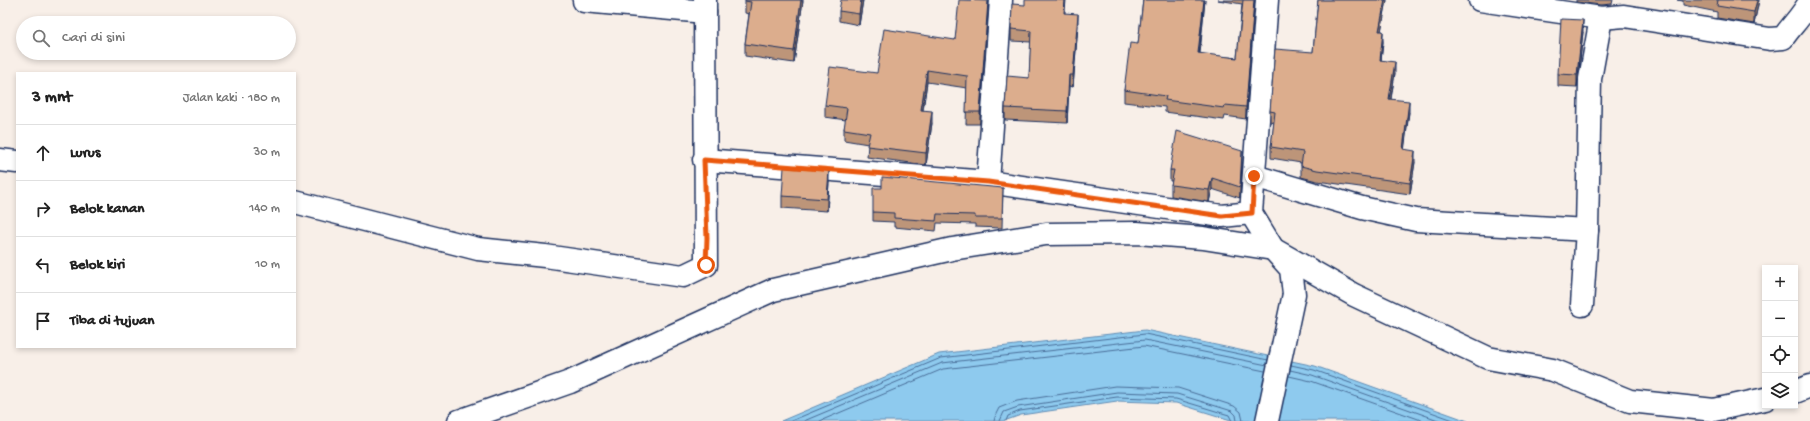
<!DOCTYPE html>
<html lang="id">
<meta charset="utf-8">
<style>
:root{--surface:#fff;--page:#f6f6f6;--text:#222;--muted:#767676;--line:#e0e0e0}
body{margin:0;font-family:"Gochi Hand",sans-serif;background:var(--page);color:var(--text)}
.controls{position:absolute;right:12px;bottom:12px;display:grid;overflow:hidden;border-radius:0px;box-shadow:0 2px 6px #0003}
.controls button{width:36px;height:36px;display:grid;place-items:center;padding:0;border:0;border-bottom:1px solid var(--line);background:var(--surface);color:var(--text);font:20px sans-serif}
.stop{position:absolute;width:12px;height:12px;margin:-9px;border:3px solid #ea580c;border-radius:50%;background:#fff}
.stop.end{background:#ea580c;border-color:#fff;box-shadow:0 1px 4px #0008}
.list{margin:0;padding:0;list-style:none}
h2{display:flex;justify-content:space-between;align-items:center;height:52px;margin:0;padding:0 16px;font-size:17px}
h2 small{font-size:13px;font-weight:400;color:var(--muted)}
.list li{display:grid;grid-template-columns:26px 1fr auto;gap:12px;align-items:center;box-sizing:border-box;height:56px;padding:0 16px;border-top:1px solid var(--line)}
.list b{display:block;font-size:15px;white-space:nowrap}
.list em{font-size:13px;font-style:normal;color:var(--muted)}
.icon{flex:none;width:22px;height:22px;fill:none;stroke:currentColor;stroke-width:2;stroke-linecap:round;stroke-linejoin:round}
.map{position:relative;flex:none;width:1810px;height:421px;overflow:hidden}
.search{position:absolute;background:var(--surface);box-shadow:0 2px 6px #0003;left:16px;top:16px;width:280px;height:44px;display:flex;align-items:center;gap:10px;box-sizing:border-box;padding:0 14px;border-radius:22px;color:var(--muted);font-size:15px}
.panel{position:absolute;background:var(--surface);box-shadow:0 2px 6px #0003;left:16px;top:72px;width:280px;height:276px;border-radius:0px}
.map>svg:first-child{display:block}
.water{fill:#8ecaee;stroke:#608cb4}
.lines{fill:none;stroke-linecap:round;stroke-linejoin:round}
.shore{stroke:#496d98;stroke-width:1}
.minor-casing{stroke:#1b2f5e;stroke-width:25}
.minor{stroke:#fff;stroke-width:22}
.wall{fill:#bd9579;stroke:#1b2f5e}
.shaded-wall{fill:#9a7963;stroke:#1b2f5e}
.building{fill:#dcad8d;stroke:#1b2f5e}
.route{stroke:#ea580c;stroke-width:5}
</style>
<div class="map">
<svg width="1810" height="421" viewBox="0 0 1810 421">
<rect width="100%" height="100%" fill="#f8efe8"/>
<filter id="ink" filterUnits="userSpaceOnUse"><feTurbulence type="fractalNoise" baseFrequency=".025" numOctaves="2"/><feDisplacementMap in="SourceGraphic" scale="8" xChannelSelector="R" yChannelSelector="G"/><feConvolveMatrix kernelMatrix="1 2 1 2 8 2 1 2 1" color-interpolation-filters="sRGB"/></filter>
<g filter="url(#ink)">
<!-- water -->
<path class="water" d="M1145,330L1315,366L1468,421H1234L1176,403L1117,401L1021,415L1004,421H781L939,354Z"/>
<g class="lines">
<!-- shore -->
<g class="shore">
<path d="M1291,365L1314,370L1456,421"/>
<path d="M1290,370L1312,375L1441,421"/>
<path d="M1289,376L1311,381L1424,421"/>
<path d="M791,421L941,358L1145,334L1268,360"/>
<path d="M804,421L942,363L1145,340L1267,365"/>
<path d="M820,421L943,369L1144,346L1265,371"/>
<path d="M994,421L996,414L999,408L1017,401L1115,386L1178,388L1234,406L1241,412L1243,421"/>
<path d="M1000,421L1004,412L1018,407L1117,392L1177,394L1232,411L1236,415L1237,421"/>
<path d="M1006,421L1008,416L1020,411L1117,397L1176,399L1229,415L1232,421"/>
</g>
<defs>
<g id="minor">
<path d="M1267,0L1251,213L1273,249L1291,269L1294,294L1267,421"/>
<path d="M1480,0L1601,18L1624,16L1770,39L1783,38C1792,25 1803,15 1810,1"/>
<path d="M584,1L705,12"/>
<path d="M0,160L17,162"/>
<path d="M704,160L988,182L1222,216L1251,213"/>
<path d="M1254,176L1362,208L1416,220L1587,230"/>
<path d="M988,182L1001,0"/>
<path d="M295,202L478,249L545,256L683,276L706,265L705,0"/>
<path d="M1582,305L1587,230L1590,79L1601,18"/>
<path d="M1795,392L1810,386"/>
<path d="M459,421L570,382L773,290L952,249L1046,234L1137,233L1203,238L1273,249L1354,295L1488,358L1553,370L1630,401L1714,410L1765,399"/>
</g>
</defs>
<!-- minor casing -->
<use href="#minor" class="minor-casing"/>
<!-- minor -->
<use href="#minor" class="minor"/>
</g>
<!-- wall -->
<g class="wall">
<path d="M745,0H803L794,63L745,56V44L749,14L745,13Z"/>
<path d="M863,0L859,25L839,21V11Z"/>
<path d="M1143,0H1205L1200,54L1237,58L1242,4L1218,0H1254L1246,119L1225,116L1224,120L1165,112V107L1124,102V90L1138,44Z"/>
<path d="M1318,0H1387L1381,31L1383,42L1381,60L1395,73L1391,99L1409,112L1404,149L1415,162L1410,194L1317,181L1301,177V163L1271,158V147L1274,123L1270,122V111L1313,52Z"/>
<path d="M1576,0H1613L1612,4L1601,5L1576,2Z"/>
<path d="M1677,0H1759L1754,24L1717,18V12L1683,5V1Z"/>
<path d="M1025,5L1065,13L1078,25L1073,87L1069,86L1067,123L1005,120V108L1029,78L1031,42L1011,41V29Z"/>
<path d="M988,13L980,124H966L967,88L927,82L923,110L932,123L926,165L867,157L868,144L844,140V129L846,120L825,117V105L877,73L955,40Z"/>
<path d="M1583,32L1577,87L1558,86V74Z"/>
<path d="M1242,162L1240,198L1212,189L1209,202L1171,196V185L1172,181H1170V170Z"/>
<path d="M829,182L827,211L782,208V196Z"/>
<path d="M1003,188L1002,228L975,227V224L937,223L936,231L894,227V222L873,221V212Z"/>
</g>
<!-- shaded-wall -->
<g class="shaded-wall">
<path d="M801,0H803L794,63V51Z"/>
<path d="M861,0H863L859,25V14Z"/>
<path d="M1065,0H1066L1064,24V13Z"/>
<path d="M1204,0H1205L1198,65V53Z"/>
<path d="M1254,0L1246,119V107Z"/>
<path d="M1385,0H1387L1379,42V31Z"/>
<path d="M1757,0H1759L1754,24V12Z"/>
<path d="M988,1V13L980,124V112Z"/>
<path d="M1078,14V25L1073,87V75Z"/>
<path d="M1583,20V32L1577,87V75Z"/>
<path d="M1383,31V42L1380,71V60Z"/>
<path d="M1395,62V73L1389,110V99Z"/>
<path d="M927,70V82L921,122V110Z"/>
<path d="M1069,75V86L1067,123V111Z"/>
<path d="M1409,101V112L1403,160V149Z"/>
<path d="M932,111V123L926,165V153Z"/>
<path d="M1242,151V162L1240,198V187Z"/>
<path d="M1415,151V162L1410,194V183Z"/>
<path d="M829,170V182L827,211V199Z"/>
<path d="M1212,178V189L1209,202V190Z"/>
</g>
<!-- building -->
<g class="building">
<path d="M745,0H801L794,51L745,44L751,2L745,1Z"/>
<path d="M841,0H861L859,14L839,11Z"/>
<path d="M959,0L988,1L980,112H966L967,76L927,70L921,110L932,111L926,153L867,146L870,133L844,129L847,108L825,105L830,67L877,73L884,29L955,40Z"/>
<path d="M1025,0H1065L1064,13L1078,14L1073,75H1069L1067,111L1005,108L1007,76L1029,78L1031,31L1011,29L1012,4L1025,5Z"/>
<path d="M1143,0H1204L1198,53L1237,58L1243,0H1254L1246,107L1225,105L1224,108L1165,100L1166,96L1124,90L1130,43L1138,44Z"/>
<path d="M1318,0H1385L1379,31H1383L1380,60L1395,62L1389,99L1409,101L1403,149L1415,151L1410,183L1317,170L1301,166L1303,152L1271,147L1275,112L1270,111L1275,49L1313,52Z"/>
<path d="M1718,0H1757L1754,12L1717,6Z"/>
<path d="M1561,19L1583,20L1577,75L1558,74Z"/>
<path d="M1177,131L1242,151L1240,187L1212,178L1209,190L1171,185L1174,170H1170Z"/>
<path d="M784,167L829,170L827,199L782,196Z"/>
<path d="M882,177L1003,188L1002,218H975V215L937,214L936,221L894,218V213L873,212V188H882Z"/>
</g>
</g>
<g class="lines" filter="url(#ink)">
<!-- route -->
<path class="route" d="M706,265L707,238L704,160L988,182L1222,216L1252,213L1254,176"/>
</g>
</svg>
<div class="controls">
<button>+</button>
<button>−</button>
<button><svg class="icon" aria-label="locate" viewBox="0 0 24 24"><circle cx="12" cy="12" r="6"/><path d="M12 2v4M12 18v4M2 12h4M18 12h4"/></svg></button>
<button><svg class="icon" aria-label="layers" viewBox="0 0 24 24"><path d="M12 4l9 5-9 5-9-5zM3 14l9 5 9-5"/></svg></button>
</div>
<div class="stop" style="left:706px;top:265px"></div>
<div class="stop end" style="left:1254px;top:176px"></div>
<div class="search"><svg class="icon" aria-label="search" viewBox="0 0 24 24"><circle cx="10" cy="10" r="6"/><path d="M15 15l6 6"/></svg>Cari di sini</div>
<section class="panel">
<h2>3 mnt<small>Jalan kaki · 180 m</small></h2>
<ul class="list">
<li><svg class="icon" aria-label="ahead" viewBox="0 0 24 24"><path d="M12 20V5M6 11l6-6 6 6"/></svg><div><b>Lurus</b></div><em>30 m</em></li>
<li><svg class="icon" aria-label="right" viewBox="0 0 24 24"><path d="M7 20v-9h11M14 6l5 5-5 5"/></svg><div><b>Belok kanan</b></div><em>140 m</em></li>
<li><svg class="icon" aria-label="left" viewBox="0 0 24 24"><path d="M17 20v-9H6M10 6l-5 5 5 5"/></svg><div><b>Belok kiri</b></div><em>10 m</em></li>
<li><svg class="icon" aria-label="arrive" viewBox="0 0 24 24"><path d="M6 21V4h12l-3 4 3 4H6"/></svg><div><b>Tiba di tujuan</b></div></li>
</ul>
</section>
</div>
